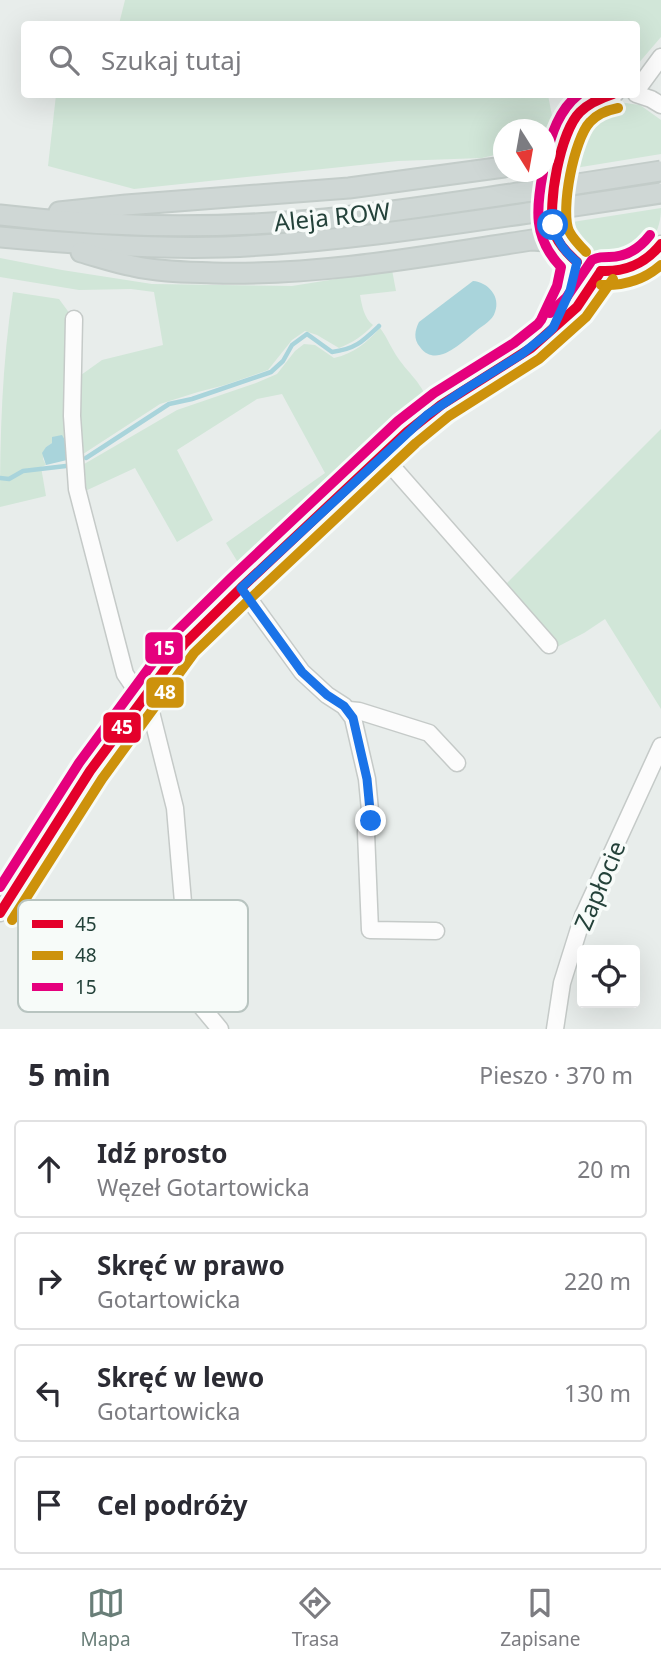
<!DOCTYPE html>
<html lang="pl">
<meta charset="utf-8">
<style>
:root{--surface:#fff;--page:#f2f2f3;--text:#2b2b33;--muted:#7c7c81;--line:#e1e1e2;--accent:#697e78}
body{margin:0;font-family:"Noto Sans",sans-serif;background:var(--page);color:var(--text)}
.controls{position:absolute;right:21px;bottom:21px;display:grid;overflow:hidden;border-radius:7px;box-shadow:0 7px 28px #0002}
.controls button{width:63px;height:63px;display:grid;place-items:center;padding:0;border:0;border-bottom:2px solid var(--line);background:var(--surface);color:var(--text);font:35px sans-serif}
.compass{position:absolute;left:493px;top:119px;width:63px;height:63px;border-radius:50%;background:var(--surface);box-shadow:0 7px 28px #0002;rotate:169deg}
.stop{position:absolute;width:21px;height:21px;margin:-16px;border:5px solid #1a73e8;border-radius:50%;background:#fff}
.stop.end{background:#1a73e8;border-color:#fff;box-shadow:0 2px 7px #0008}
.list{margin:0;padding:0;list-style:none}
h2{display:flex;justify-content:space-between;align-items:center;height:91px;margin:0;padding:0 28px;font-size:30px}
h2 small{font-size:23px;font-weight:400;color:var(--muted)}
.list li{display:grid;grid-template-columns:46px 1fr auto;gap:21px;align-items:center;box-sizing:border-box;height:98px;margin:0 14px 14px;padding:0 14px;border:2px solid var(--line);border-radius:7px}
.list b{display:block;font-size:26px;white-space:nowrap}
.list p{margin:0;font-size:23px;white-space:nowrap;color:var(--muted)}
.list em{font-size:23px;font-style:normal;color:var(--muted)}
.icon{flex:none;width:38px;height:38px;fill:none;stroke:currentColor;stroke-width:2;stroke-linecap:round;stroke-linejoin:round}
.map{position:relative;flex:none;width:661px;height:1029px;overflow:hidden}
.search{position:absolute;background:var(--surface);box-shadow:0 7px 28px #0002;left:21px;right:21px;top:21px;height:77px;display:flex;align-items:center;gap:18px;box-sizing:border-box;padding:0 24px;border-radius:7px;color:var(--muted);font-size:26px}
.sheet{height:539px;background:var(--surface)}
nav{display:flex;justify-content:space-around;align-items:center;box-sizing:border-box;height:98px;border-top:2px solid var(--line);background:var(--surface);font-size:19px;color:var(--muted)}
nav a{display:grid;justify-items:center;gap:4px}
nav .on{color:var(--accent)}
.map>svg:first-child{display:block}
.green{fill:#d1e6d8}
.water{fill:#a9d4db}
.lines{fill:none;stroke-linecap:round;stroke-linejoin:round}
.stream{stroke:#a9d4db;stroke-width:4.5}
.minor-casing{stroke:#c5cac8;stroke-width:19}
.major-casing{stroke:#c3ccc9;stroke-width:23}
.minor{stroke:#fcfcfc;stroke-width:16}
.major{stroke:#cfd7d5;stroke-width:19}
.major-bridge-casing{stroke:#c3ccc9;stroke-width:23;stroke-linecap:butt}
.major-bridge{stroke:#cfd7d5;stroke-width:19}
.bus-1-casing{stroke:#f7fbf9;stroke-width:16}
.bus-2-casing{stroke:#f7fbf9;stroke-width:16}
.bus-3-casing{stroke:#f7fbf9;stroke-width:16}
.bus-1{stroke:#e4002b;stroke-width:10}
.bus-2{stroke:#cd920c;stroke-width:10}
.bus-3{stroke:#e5007d;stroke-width:10}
.route{stroke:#1a73e8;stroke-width:9}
.labels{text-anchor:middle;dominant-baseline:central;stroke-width:7;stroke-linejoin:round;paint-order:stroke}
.street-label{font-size:24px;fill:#24423a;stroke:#f7fbf9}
.key{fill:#f7fbf9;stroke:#b8c4c0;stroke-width:2}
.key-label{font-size:19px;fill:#24423a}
.line-badge{stroke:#f7fbf9;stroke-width:2.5}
.badge-label{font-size:19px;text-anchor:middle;font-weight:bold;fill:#fff}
</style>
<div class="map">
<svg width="661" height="1029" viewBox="0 0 661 1029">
<rect width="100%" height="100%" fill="#e8edeb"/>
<!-- green -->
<g class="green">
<path d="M125,0H661V37L637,65L636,24H119Z"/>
<path d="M56,95H548L555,131L546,137V130H504L503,153L482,158L398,161L134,189L48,166Z"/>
<path d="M618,102L640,105L661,120V154L569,169L577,131L600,108Z"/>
<path d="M661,208C661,269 581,283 560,224Z"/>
<path d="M0,258L62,270L152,284L292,286L392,270L396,291L360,295C362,306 364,318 373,325C363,336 352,343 339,348L317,335L305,331L292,340L268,370L225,385L198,392L160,404L80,456L76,415L81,375L102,360L163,345L154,292L131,289L79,290L0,277Z"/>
<path d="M13,292L59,299L70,314V460H67V453L52,443L46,447L43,459L46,465L41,467L46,496L0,507C0,435 2,364 13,292Z"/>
<path d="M380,328C387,337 391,348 398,358C409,374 420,381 428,401L245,574L226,543L325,473L282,394L257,399L177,450L213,520L177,542L135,468L83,492L79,467L177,410L256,383L277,374L295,351L304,344L315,345L334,358C355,353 366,343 380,328Z"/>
<path d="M661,429V709L605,619L584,633L557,647L506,584Z"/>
</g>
<!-- water -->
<g class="water">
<path d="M473,281C488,282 501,297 495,312C493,320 482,326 476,331C461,343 436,369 420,347C413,339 415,330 419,322Z"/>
<path d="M62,435L67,444V460L46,465L42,453L46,447L52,443V437Z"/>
</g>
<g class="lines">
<!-- stream -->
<g class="stream">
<path d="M86,458L169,404L192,399L271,372L283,361L292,345L307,334L332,352C355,349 362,342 379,326"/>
<path d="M0,478L9,479L23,471L66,466"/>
</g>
<defs>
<g id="minor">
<path d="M636,91L661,57"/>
<path d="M615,94C601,97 588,102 578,114C566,128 564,146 560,163C556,180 551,198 552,216C553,250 583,276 617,271C635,268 650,259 661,244"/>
<path d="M636,94L651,99L661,105"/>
<path d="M74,319L72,416L77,489L125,674L151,712L175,808L184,914L200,1005L220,1029"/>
<path d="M555,322L570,291L577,262"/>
<path d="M382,455L549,645"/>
<path d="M241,588L302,672L327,695L344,706L353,718L367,779L371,821L366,832L370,930L436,931"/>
<path d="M349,710L359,711L429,733L457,763"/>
<path d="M0,913L90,771L165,668L184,644L241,588L407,432L441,405L531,348L577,307L601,271"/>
<path d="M555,1029L562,983L583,916L661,746"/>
</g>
<g id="major">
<path d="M546,160L563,151"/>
<path d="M59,212L126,205L349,188L504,167"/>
<path d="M0,215C108,228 217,229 325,219C395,212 463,201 532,191"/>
<path d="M0,237C75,244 149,249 224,247C326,243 427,228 528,213"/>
<path d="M81,252C99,257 116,263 133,266C159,272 187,272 213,273C321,276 426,256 532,240L559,242"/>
</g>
</defs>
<!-- minor casing -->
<use href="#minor" class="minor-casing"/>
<!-- major casing -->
<use href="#major" class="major-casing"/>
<!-- minor -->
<use href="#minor" class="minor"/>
<!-- major -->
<use href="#major" class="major"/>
<defs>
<g id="major-bridge">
<path d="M532,191L661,171"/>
<path d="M528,213L661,193"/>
</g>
</defs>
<!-- major-bridge casing -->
<use href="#major-bridge" class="major-bridge-casing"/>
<!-- major-bridge -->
<use href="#major-bridge" class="major-bridge"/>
<defs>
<g id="bus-1">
<path d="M577,262C568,254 558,244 554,232C547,205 560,132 580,112C589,103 601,98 613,94"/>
<path d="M601,271C626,272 645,264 661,244"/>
<path d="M0,913L90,771L184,644L241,588L407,432L441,405L531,348L577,307L601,271"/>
</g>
<g id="bus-2">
<path d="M586,252C580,246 573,239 569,231C560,210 574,139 590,122C597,114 608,110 618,108"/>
<path d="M601,285C623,286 644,280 661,265"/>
<path d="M12,920L102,779L194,653L251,598L416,443L449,416L539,359L586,317L613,279"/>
</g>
<g id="bus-3">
<path d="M546,158C551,134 559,110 579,94"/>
<path d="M550,313L566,298L592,260C599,257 602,257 609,257C627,257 640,248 650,235"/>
<path d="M0,887L79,763L174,634L231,578L398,421L434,393L514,343L538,324L541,320L557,286L561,267C533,238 536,209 543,172"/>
</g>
</defs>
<!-- bus-1 casing -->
<use href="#bus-1" class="bus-1-casing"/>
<!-- bus-2 casing -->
<use href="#bus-2" class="bus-2-casing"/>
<!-- bus-3 casing -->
<use href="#bus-3" class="bus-3-casing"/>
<!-- bus-1 -->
<use href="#bus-1" class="bus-1"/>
<!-- bus-2 -->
<use href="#bus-2" class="bus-2"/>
<!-- bus-3 -->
<use href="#bus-3" class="bus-3"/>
</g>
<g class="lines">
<!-- route -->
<path class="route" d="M371,821L367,779L353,718L344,706L327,695L302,672L241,588L427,415L464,390L522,354L547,334L553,328L570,291L577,262C564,251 557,241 553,225"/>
</g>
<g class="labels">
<!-- street labels -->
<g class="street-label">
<text transform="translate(332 216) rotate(-6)">Aleja ROW</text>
<text transform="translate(599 885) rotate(-67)">Zapłocie</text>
</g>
</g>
<!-- legend -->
<rect x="18" y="900" width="230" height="112" rx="10" class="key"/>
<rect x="32" y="920" width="31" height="8" fill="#e4002b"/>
<rect x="32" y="951" width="31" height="9" fill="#cd920c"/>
<rect x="32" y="983" width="31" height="8" fill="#e5007d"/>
<g class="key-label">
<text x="75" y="931">45</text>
<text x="75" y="962">48</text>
<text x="75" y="994">15</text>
</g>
<g class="line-badge">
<rect x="144" y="631" width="40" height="34" rx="7" fill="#e5007d"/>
<rect x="145" y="676" width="40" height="33" rx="7" fill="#cd920c"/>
<rect x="102" y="711" width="40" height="33" rx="7" fill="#e4002b"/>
</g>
<g class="badge-label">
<text x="164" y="655">15</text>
<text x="165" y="699">48</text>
<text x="122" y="734">45</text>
</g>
</svg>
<div class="controls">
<button><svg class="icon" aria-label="locate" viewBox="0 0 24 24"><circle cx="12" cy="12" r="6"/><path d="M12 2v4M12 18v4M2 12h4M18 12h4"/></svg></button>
</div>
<svg class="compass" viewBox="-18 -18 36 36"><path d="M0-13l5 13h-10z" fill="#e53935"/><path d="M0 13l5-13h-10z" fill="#7c7c81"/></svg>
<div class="stop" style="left:553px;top:225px"></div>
<div class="stop end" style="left:371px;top:821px"></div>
<div class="search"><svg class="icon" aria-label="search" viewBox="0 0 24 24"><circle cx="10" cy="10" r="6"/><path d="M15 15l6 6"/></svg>Szukaj tutaj</div>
</div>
<section class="sheet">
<h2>5 min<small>Pieszo · 370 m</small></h2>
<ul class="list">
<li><svg class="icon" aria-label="ahead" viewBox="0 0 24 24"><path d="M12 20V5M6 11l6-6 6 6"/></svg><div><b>Idź prosto</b><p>Węzeł Gotartowicka</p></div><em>20 m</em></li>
<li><svg class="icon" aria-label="right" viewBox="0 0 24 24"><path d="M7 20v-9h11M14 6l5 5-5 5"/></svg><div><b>Skręć w prawo</b><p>Gotartowicka</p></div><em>220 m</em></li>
<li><svg class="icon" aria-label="left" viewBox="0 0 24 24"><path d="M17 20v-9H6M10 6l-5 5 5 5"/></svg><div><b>Skręć w lewo</b><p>Gotartowicka</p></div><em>130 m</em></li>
<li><svg class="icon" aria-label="arrive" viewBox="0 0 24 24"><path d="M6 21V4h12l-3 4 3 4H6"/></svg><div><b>Cel podróży</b></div></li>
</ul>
</section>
<nav>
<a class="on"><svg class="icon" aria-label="map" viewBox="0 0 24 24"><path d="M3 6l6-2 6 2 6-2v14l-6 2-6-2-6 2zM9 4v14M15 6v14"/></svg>Mapa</a>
<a><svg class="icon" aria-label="directions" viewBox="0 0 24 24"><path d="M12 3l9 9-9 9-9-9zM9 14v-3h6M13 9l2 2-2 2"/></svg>Trasa</a>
<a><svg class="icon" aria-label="saved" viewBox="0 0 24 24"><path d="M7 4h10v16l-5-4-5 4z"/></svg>Zapisane</a>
</nav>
